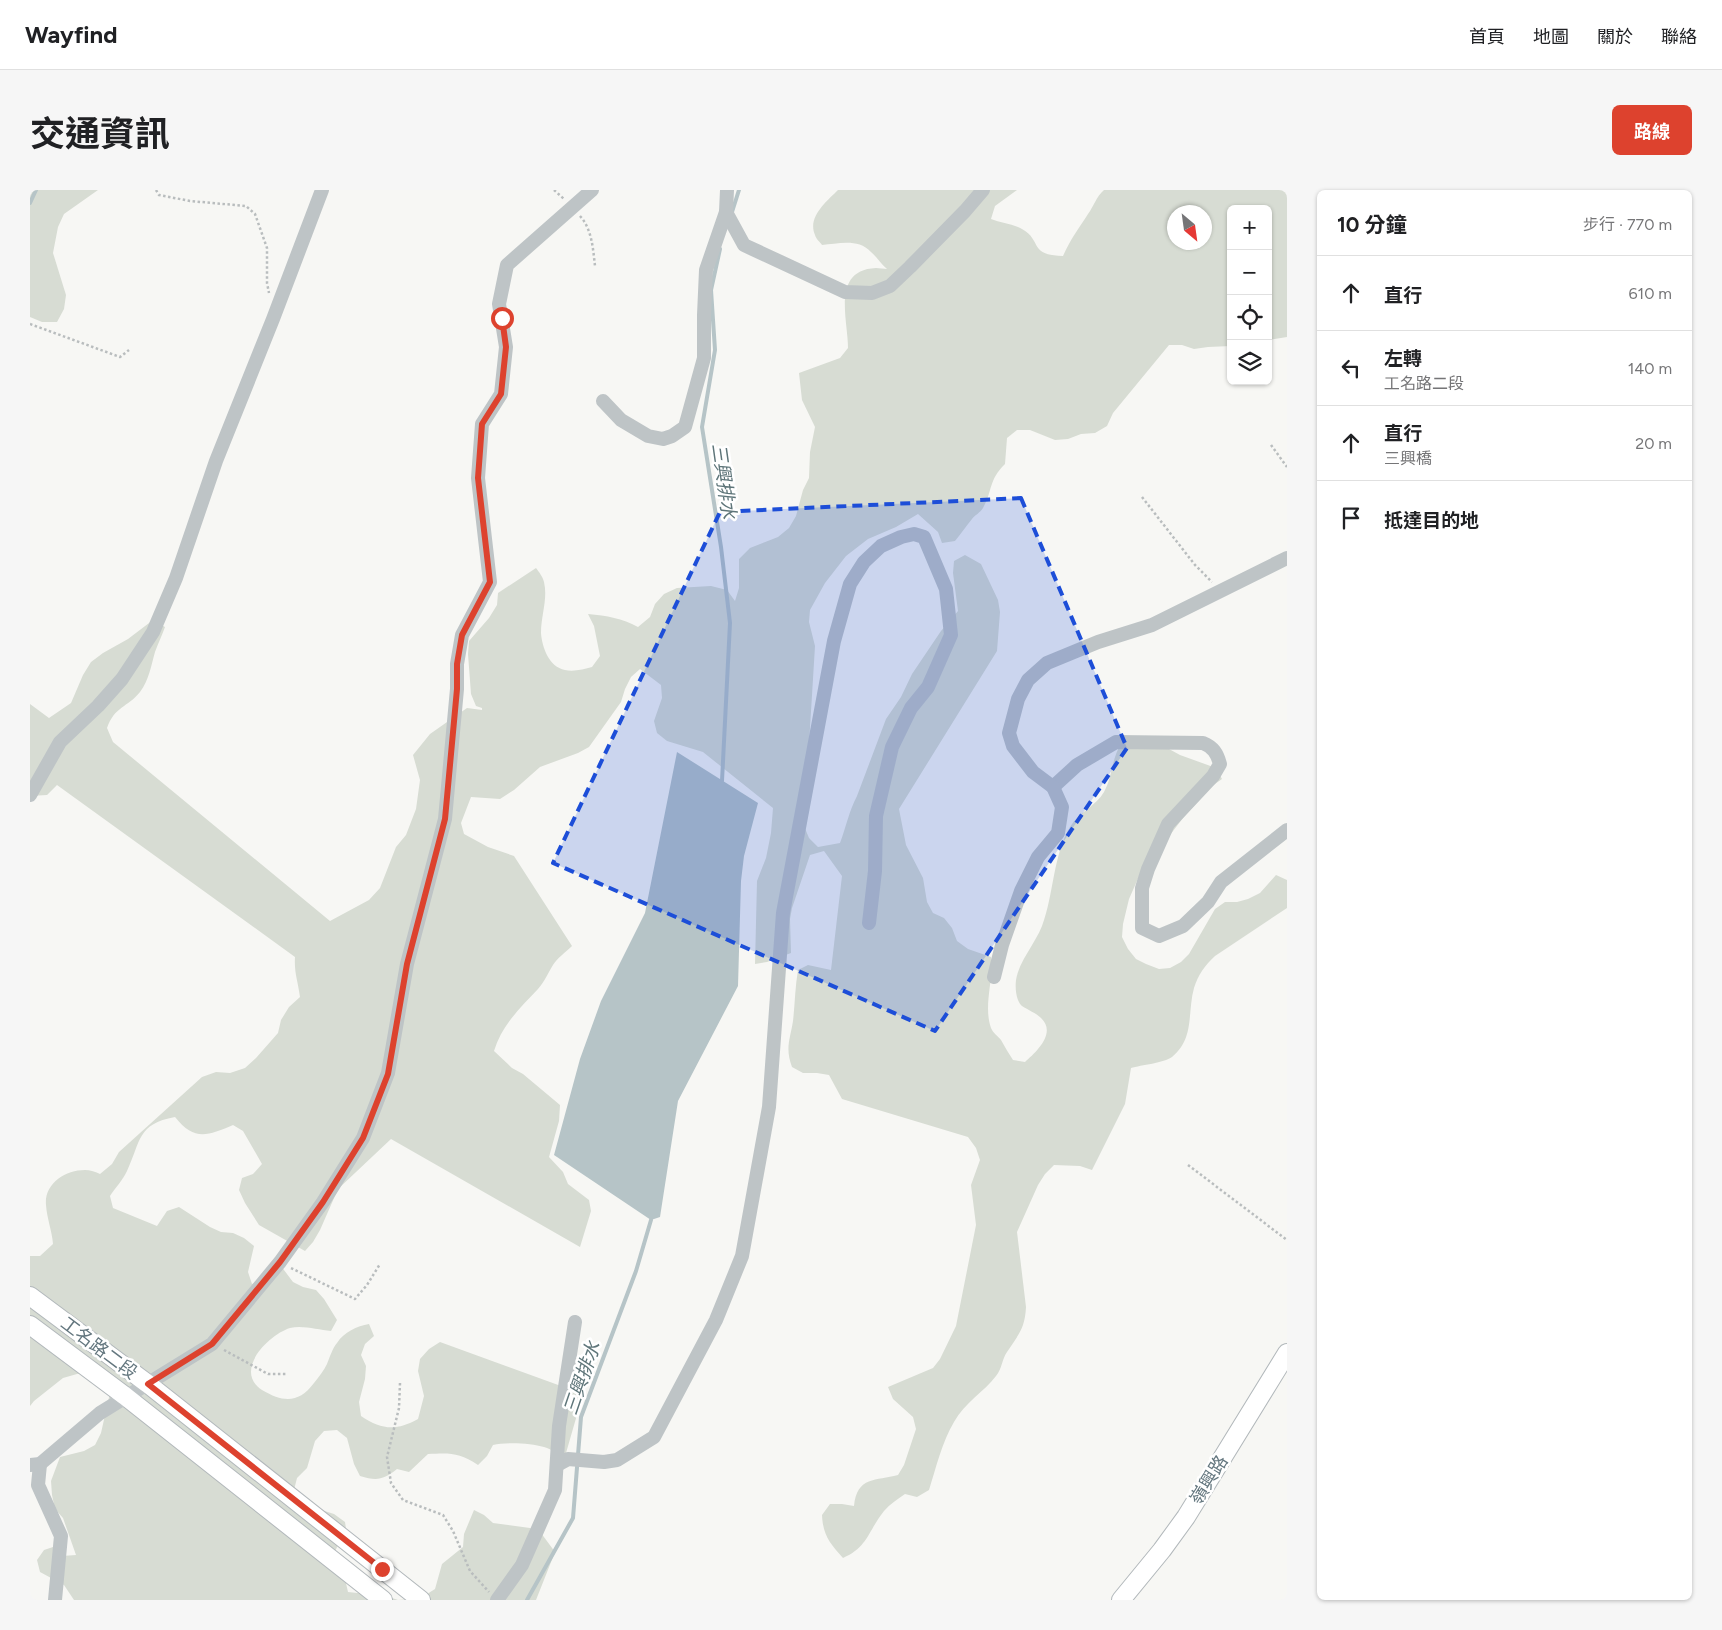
<!DOCTYPE html>
<html lang="zh-TW">
<meta charset="utf-8">
<style>
:root{--surface:#fff;--page:#f6f6f6;--text:#202124;--muted:#757577;--line:#e0e0e0;--accent:#dd422e}
body{margin:0;font-family:Figtree,"Noto Sans TC",sans-serif;background:var(--page);color:var(--text)}
.controls{position:absolute;right:15px;top:15px;display:grid;overflow:hidden;border-radius:8px;box-shadow:0 1px 4px #0004}
.controls button{width:45px;height:45px;display:grid;place-items:center;padding:0;border:0;border-bottom:1px solid var(--line);background:var(--surface);color:var(--text);font:25px sans-serif}
.compass{position:absolute;left:1137px;top:15px;width:45px;height:45px;border-radius:50%;background:var(--surface);box-shadow:0 1px 4px #0004;rotate:151deg}
.stop{position:absolute;width:15px;height:15px;margin:-11px;border:4px solid #dd422e;border-radius:50%;background:#fff}
.stop.end{background:#dd422e;border-color:#fff;box-shadow:0 1px 5px #0008}
.list{margin:0;padding:0;list-style:none}
h2{display:flex;justify-content:space-between;align-items:center;height:65px;margin:0;padding:0 20px;font-size:21px}
h2 small{font-size:16px;font-weight:400;color:var(--muted)}
.list li{display:grid;grid-template-columns:32px 1fr auto;gap:15px;align-items:center;box-sizing:border-box;height:75px;padding:0 20px;border-top:1px solid var(--line)}
.list b{display:block;font-size:19px;white-space:nowrap}
.list p{margin:0;font-size:16px;white-space:nowrap;color:var(--muted)}
.list em{font-size:16px;font-style:normal;color:var(--muted)}
.icon{flex:none;width:28px;height:28px;fill:none;stroke:currentColor;stroke-width:2;stroke-linecap:round;stroke-linejoin:round}
.map{position:relative;flex:none;width:1257px;height:1410px;overflow:hidden;border-radius:8px}
header{display:flex;align-items:center;gap:30px;box-sizing:border-box;height:70px;padding:0 25px;background:var(--surface);border-bottom:1px solid var(--line)}
header strong{font-size:24px}
nav{display:flex;gap:28px;margin-inline-start:auto;font-size:18px}
.intro{display:flex;align-items:center;justify-content:space-between;box-sizing:border-box;height:120px;padding:0 30px}
h1{margin:0;font-size:35px}
.button{padding:12px 22px;border-radius:8px;background:var(--accent);color:#fff;font-size:18px;font-weight:700}
main{display:flex;gap:30px;padding:0 30px}
aside{flex:1;background:var(--surface);border-radius:8px;box-shadow:0 1px 4px #0004}
.map>svg:first-child{display:block}
.green{fill:#d7dcd3;fill-rule:evenodd}
.water{fill:#b6c4c7}
.lines{fill:none;stroke-linecap:round;stroke-linejoin:round}
.stream{stroke:#b6c4c7;stroke-width:4}
.major-casing{stroke:#b2b8bb;stroke-width:20}
.path{stroke:#b9bdbe;stroke-width:2.5;stroke-dasharray:2.5 2.5;stroke-linecap:butt}
.minor{stroke:#bec4c6;stroke-width:14}
.major{stroke:#fff;stroke-width:18}
.route{stroke:#dd422e;stroke-width:6}
.marked{fill:#1d4ed8;fill-opacity:0.2;stroke:#1d4ed8;stroke-width:4;stroke-dasharray:10 6;stroke-linejoin:round}
.labels{text-anchor:middle;dominant-baseline:central;stroke-width:5;stroke-linejoin:round;paint-order:stroke}
.street-label{font-size:18px;fill:#63767e;stroke:#fff}
.water-label{font-size:19px;font-style:italic;fill:#5e7579;stroke:#fff}
</style>
<header>
<strong>Wayfind</strong>
<nav><a>首頁</a><a>地圖</a><a>關於</a><a>聯絡</a></nav>
</header>
<div class="intro"><h1>交通資訊</h1><a class="button">路線</a></div>
<main>
<div class="map">
<svg width="1257" height="1410" viewBox="0 0 1257 1410">
<rect width="100%" height="100%" fill="#f7f7f4"/>
<!-- green -->
<g class="green">
<path d="M0,0H68L34,24L28,37L23,63L36,105L34,119L27,132H12L0,127Z"/>
<path d="M808,0H987L965,16L961,29C971,33 983,34 992,39C1013,51 998,65 1033,66C1040,50 1049,38 1058,24C1064,16 1066,7 1074,0H1257V147L1238,150V19H1201V156L1178,157L1164,159L1152,155H1139L1083,223L1077,236L1065,243L1051,244L1038,249L1025,250L1000,240H987L977,248L975,274C958,291 963,300 953,318C950,323 945,325 942,329C936,336 931,344 925,351L912,353L908,342L888,324L866,337L838,349L816,366L795,393L780,420L779,432L785,456L774,636L779,648L788,657L810,653C816,637 819,621 827,606L856,529L871,507L882,484L911,441L928,421L923,383L924,371L935,365L951,374L968,410L970,422L967,461L869,619L876,655L893,688L897,712L903,723L914,728L922,738L927,751L938,759L961,767C964,790 953,815 961,838C963,843 968,846 971,850C975,857 979,864 983,870L995,872C1006,862 1027,843 1011,828C1006,823 998,820 992,816C986,811 985,798 986,790C989,771 1005,754 1012,736C1024,704 1023,665 1040,637C1049,622 1066,616 1074,602C1083,586 1081,569 1092,552L1139,559L1150,565L1186,578L1192,589L1182,596L1153,628L1110,684L1099,709L1093,734L1092,747L1098,759L1106,769L1116,774L1129,779L1140,778L1151,772L1159,764L1185,719L1195,712H1207L1218,709L1230,703L1246,685L1257,690V718L1185,766C1175,775 1168,785 1164,798C1157,823 1165,848 1142,867C1134,873 1111,875 1101,878L1095,914L1062,980L1050,976L1024,975L1015,984L1008,995L987,1042L996,1117C995,1139 988,1145 977,1162C972,1169 972,1179 966,1186C954,1202 935,1212 924,1232C912,1252 906,1278 899,1300L887,1307L875,1304C868,1309 860,1314 854,1321C838,1341 838,1357 813,1368C800,1353 793,1346 792,1325L800,1314H812L824,1316C827,1286 846,1291 868,1285L874,1275L886,1239L883,1227L863,1209L858,1197L903,1178L910,1169L926,1136L946,1035L941,995L950,970L946,958L938,947L812,909L799,885L787,883H773L762,877C755,858 760,850 763,831C765,814 765,797 768,780L778,775L801,780L812,686L794,661L780,665L762,718L760,729L761,763L737,772L725,774L727,691L736,668L741,643L743,618L673,562L637,551L627,543L624,531L632,508L631,495L610,479L601,487L595,499L591,512L559,557L548,563L510,577L484,600L470,609L441,607L431,633L434,644L458,657L484,666L542,756C536,762 527,768 523,775C518,783 515,791 508,799C490,818 472,835 464,861L482,878L493,884L530,915L529,931L519,967L533,982L538,994L559,1010L561,1021L550,1057L361,949L308,999L290,1040L283,1052L275,1061L229,1035L215,1013L209,1000L212,988L223,984L232,974L213,941L203,935C177,946 164,951 145,927C107,934 111,951 97,981C93,990 85,998 80,1006L83,1018L127,1036L137,1021L149,1017L180,1037L191,1042L203,1043L214,1048L224,1056L218,1082L222,1094L234,1091L248,1072L263,1092L273,1097L286,1100L294,1109L307,1130L301,1141C288,1140 273,1135 260,1138C238,1145 203,1181 232,1200C254,1213 269,1213 284,1193C289,1187 294,1180 297,1174C300,1167 302,1159 307,1153C314,1142 327,1136 339,1134L344,1146L335,1154L331,1165L336,1176L335,1189L329,1212L331,1226C352,1240 366,1241 388,1229L394,1206L388,1181L390,1169L399,1159L410,1152L553,1204L536,1263C523,1264 524,1260 514,1257C501,1253 476,1252 463,1255L457,1266L448,1275C429,1262 419,1263 398,1264L379,1282L367,1279C353,1290 347,1291 330,1286L324,1274L317,1248L307,1240L294,1241L285,1251L277,1278L267,1288L264,1300L282,1317L304,1324L315,1332L317,1345L308,1355L302,1368L315,1389L318,1402L356,1406L368,1410L383,1409L394,1406L405,1399L412,1374L433,1357L434,1344L444,1320L454,1325L463,1333L500,1338L511,1343L525,1362L506,1410H44L34,1395L10,1382L7,1370L14,1360L26,1356L32,1366L46,1365L33,1328L25,1319L22,1305L21,1291L30,1267L54,1261L65,1255L71,1243L82,1194L76,1180L47,1184L33,1188L4,1211L0,1216V1066H10L23,1054C22,1041 17,1029 16,1015C14,994 35,980 55,980C60,980 66,982 70,984L82,974L89,962L172,887L186,882L200,883L215,878L226,868L248,843L251,830L259,817L270,807C268,791 264,783 265,767L27,595L17,605L0,606V514L19,528L41,513L53,485L61,472L73,463L98,449L123,430L135,437C132,445 128,454 125,462C121,476 119,490 110,502C97,518 85,516 77,538L83,552L300,731L339,710L350,698L366,657L376,645L386,619L390,590L383,565L400,544L437,518L452,520V518L446,516L441,504L438,464L439,451L459,428L467,415L468,403L506,378C509,382 513,387 514,392C518,409 511,425 511,443C512,457 519,477 535,480C544,482 554,479 562,477L570,466L564,436L558,424C577,426 592,428 608,437L620,427L625,414L634,404L647,398L681,396L697,400L705,411L709,398V369L720,358L748,347L759,338L766,326L773,300L779,288L780,262L785,237L772,210L769,183L810,168L818,158C818,129 801,80 846,78C849,78 854,79 857,79C851,74 847,67 841,62C828,48 808,54 792,55C790,52 786,49 785,45C777,27 797,11 808,0ZM1144,22H1174V52H1144Z"/>
</g>
<!-- water -->
<path class="water" d="M647,562L728,613L714,666L711,691L708,796L648,911L630,1027L621,1030L524,965L550,869L571,811L615,723Z"/>
<g class="lines">
<!-- stream -->
<g class="stream">
<path d="M0,13L6,0"/>
<path d="M702,22L709,0"/>
<path d="M690,59L681,100L685,160L672,237L691,357L700,433L692,591"/>
<path d="M497,1410L543,1328L551,1227L606,1081L621,1030"/>
</g>
<defs>
<g id="major">
<path d="M0,1106L118,1194L391,1410"/>
<path d="M0,1135L95,1206L353,1410"/>
<path d="M1091,1410L1132,1360L1156,1327L1257,1163"/>
</g>
</defs>
<!-- major casing -->
<use href="#major" class="major-casing"/>
<!-- path -->
<g class="path">
<path d="M126,0L129,5L160,11L216,16L225,24L237,58V93L239,103"/>
<path d="M524,0L534,9"/>
<path d="M550,26C562,39 563,59 565,76"/>
<path d="M0,134L90,167L99,160"/>
<path d="M1241,255L1257,277"/>
<path d="M1112,307L1165,375L1182,392"/>
<path d="M1158,975L1257,1050"/>
<path d="M261,1078L325,1109L337,1095L350,1074"/>
<path d="M194,1160L238,1184H256"/>
<path d="M370,1193L369,1218L357,1267L361,1293L373,1310L413,1325L423,1341L440,1381L459,1402"/>
</g>
<!-- minor -->
<g class="minor">
<path d="M696,22L714,55L815,102L842,103L860,96L880,77L935,21L953,0"/>
<path d="M573,211L591,230L618,246L633,249L642,246L655,237L674,168V125L676,80L696,22L697,0"/>
<path d="M1023,597L1047,575L1086,552L1173,553C1183,557 1187,563 1190,574L1183,586L1138,634L1118,679L1112,698V738L1129,746L1153,736L1178,712L1191,692L1257,640"/>
<path d="M0,605L30,552L68,516L92,489L123,442L146,388L186,271L243,129L292,0"/>
<path d="M964,787L972,755L991,701L1008,667L1028,643L1032,617L1023,597L1003,582L983,556L979,543L988,509L998,490L1017,473L1068,452L1122,435L1257,368"/>
<path d="M10,1274L8,1295L31,1346L25,1410"/>
<path d="M0,1275L10,1274L70,1223L182,1154L250,1072L293,1012L333,948L358,883L377,774L415,629L427,499V474L432,445L460,392L448,288L452,234L471,204L476,157L469,114L477,75L562,0"/>
<path d="M527,1275L538,1269L574,1272L587,1270L624,1247L686,1130L712,1066L739,917L753,723L804,451L820,394L834,372L851,356L871,347L884,344L894,347L916,399L921,445L898,497L881,518L862,557L846,626L845,681L839,733"/>
<path d="M467,1410L492,1375L525,1300L529,1236L545,1132"/>
</g>
<!-- major -->
<use href="#major" class="major"/>
</g>
<g class="lines">
<!-- route -->
<path class="route" d="M352,1379L118,1194L182,1154L250,1072L293,1012L333,948L358,884L377,774L415,629L427,499V474L432,445L460,392L448,288L452,234L471,204L476,157L472,128"/>
</g>
<!-- marked area -->
<path class="marked" d="M991,308L1097,558L905,841L523,673L690,322Z"/>
<g class="labels">
<!-- street labels -->
<g class="street-label">
<text transform="translate(69 1158) rotate(37)">工名路二段</text>
<text transform="translate(1179 1290) rotate(-58)">嶺興路</text>
</g>
<!-- water labels -->
<g class="water-label">
<text transform="translate(694 291) rotate(82)">三興排水</text>
<text transform="translate(552 1188) rotate(-71)">三興排水</text>
</g>
</g>
</svg>
<div class="controls">
<button>+</button>
<button>−</button>
<button><svg class="icon" aria-label="locate" viewBox="0 0 24 24"><circle cx="12" cy="12" r="6"/><path d="M12 2v4M12 18v4M2 12h4M18 12h4"/></svg></button>
<button><svg class="icon" aria-label="layers" viewBox="0 0 24 24"><path d="M12 4l9 5-9 5-9-5zM3 14l9 5 9-5"/></svg></button>
</div>
<svg class="compass" viewBox="-18 -18 36 36"><path d="M0-13l5 13h-10z" fill="#e53935"/><path d="M0 13l5-13h-10z" fill="#757577"/></svg>
<div class="stop" style="left:472px;top:128px"></div>
<div class="stop end" style="left:352px;top:1379px"></div>
</div>
<aside>
<h2>10 分鐘<small>步行 · 770 m</small></h2>
<ul class="list">
<li><svg class="icon" aria-label="ahead" viewBox="0 0 24 24"><path d="M12 20V5M6 11l6-6 6 6"/></svg><div><b>直行</b></div><em>610 m</em></li>
<li><svg class="icon" aria-label="left" viewBox="0 0 24 24"><path d="M17 20v-9H6M10 6l-5 5 5 5"/></svg><div><b>左轉</b><p>工名路二段</p></div><em>140 m</em></li>
<li><svg class="icon" aria-label="ahead" viewBox="0 0 24 24"><path d="M12 20V5M6 11l6-6 6 6"/></svg><div><b>直行</b><p>三興橋</p></div><em>20 m</em></li>
<li><svg class="icon" aria-label="arrive" viewBox="0 0 24 24"><path d="M6 21V4h12l-3 4 3 4H6"/></svg><div><b>抵達目的地</b></div></li>
</ul>
</aside>
</main>
